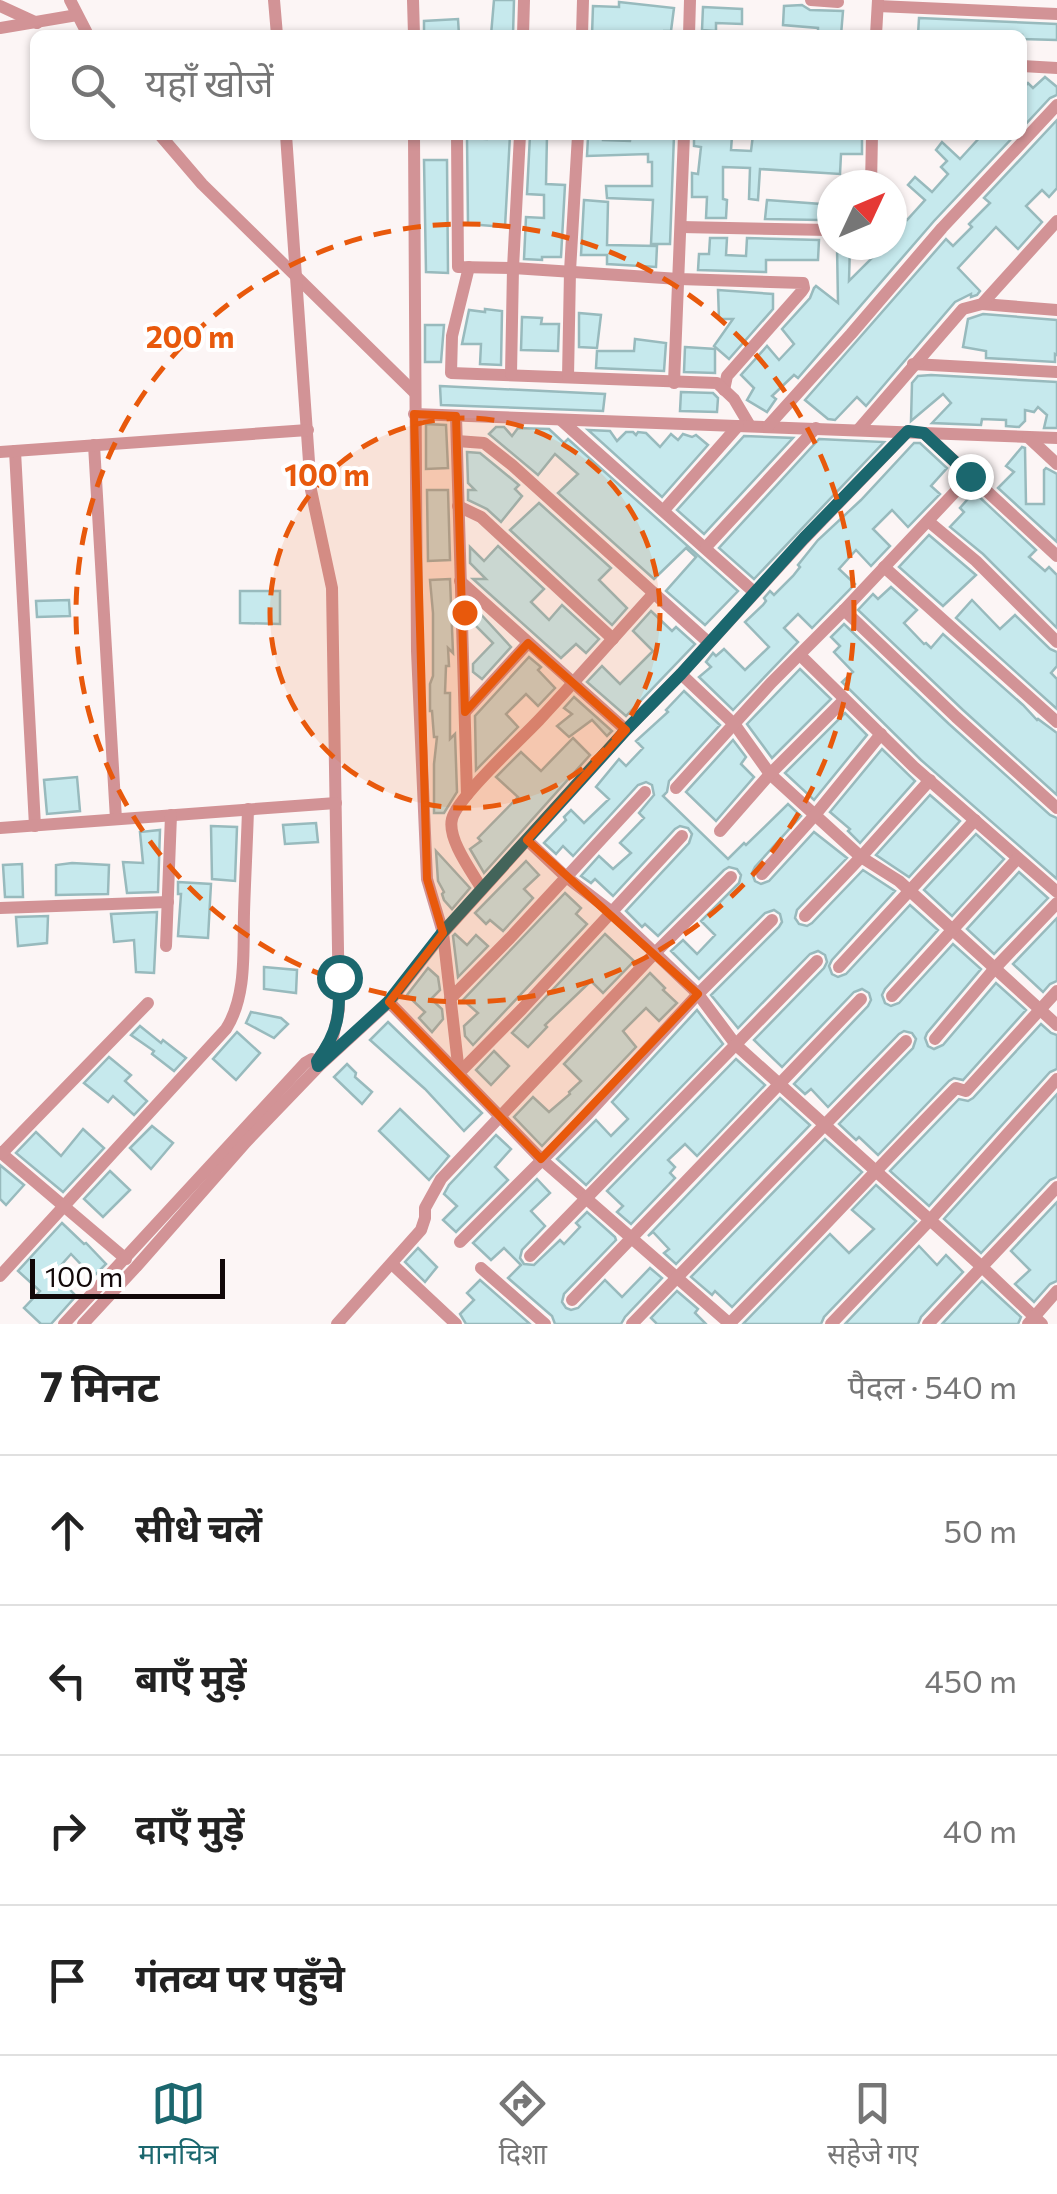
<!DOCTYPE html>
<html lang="hi">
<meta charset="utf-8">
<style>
:root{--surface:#fff;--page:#f2f2f2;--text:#222;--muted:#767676;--line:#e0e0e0;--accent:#1b676e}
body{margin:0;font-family:Commissioner,"Noto Sans Devanagari",sans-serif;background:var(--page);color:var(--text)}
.compass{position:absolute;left:817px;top:170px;width:90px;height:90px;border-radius:50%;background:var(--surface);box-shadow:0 2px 8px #0004;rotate:46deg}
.scale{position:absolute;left:30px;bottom:25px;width:195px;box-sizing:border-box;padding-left:10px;border:5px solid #120809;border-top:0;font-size:28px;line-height:35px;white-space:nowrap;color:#120809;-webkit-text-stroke:8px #fff;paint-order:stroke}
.stop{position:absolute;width:30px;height:30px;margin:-22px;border:8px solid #1b676e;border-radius:50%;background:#fff}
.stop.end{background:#1b676e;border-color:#fff;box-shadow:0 2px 10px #0008}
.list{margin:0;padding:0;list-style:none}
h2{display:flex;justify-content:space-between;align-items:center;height:130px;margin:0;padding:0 40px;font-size:42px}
h2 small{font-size:32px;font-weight:400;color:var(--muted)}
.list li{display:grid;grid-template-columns:65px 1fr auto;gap:30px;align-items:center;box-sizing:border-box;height:150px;padding:0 40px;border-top:2px solid var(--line)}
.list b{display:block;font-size:38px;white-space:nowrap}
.list em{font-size:32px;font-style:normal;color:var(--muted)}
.icon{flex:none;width:55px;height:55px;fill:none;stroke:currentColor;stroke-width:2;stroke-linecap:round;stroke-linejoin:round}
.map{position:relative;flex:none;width:1057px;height:1324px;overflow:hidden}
.search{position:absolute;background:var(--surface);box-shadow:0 2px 8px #0004;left:30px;right:30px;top:30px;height:110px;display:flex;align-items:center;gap:25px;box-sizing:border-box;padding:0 35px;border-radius:15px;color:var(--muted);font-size:38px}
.sheet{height:730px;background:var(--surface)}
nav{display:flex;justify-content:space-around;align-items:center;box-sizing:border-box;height:140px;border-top:2px solid var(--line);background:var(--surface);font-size:28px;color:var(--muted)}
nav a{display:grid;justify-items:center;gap:5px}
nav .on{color:var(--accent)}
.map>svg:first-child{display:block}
.building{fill:#c6e9ed;stroke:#98babd;stroke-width:2.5}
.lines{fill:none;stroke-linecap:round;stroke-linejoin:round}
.minor{stroke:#d29396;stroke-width:12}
.route{stroke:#1b676e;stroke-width:12}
.marked{fill:#e8590c;fill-opacity:0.2;stroke:#e8590c;stroke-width:8;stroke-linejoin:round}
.ring{fill:none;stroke:#e8590c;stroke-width:5;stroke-dasharray:18 12}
.centre{fill:#e8590c;stroke:#fff;stroke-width:5}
.ring-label{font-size:30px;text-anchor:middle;font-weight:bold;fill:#e8590c;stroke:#fff;stroke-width:8;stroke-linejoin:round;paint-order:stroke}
</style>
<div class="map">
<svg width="1057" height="1324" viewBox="0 0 1057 1324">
<rect width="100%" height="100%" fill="#fcf5f5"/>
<!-- building -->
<g class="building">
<path d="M494,0H514L513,35H491Z"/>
<path d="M619,2L674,8L671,31H664L663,35H592L593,6L619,7Z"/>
<path d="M802,5L810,10L843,11L841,35H818V28L783,25L784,6Z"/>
<path d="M703,7L742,9V24L716,23V31L702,30Z"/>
<path d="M919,18L1057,24V40L1022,39V35H918Z"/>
<path d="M458,19L459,35H424V21Z"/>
<path d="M1045,77L1057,87V95L1050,98L1022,128V90L1028,83L1033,88Z"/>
<path d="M1057,120V188L1049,197L1042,190L1026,206L1042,222L1018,249L996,227L958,268L980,291L977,295L971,297V294L955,302L866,406L857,397L835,420L828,419L805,400L946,239L953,246L972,227L969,224L990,203L984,198Z"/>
<path d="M488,135H510L505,227L468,224L467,138L487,139Z"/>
<path d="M530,135H547L546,184L565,185L561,257H542V260L524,259L526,217L544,218V195L527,194Z"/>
<path d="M631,135H674L670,244H651L653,200L607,198L606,186H652V162H648V154L587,156L588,137L603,136V140L630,141Z"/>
<path d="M694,135L732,136L731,150L751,151L753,135H862V154H841L840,174L760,169L758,200L749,199L750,168L723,167V199L727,200L726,218H706L707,197H692V173L698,174L701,147L694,146Z"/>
<path d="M982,135H1015L934,221L798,378L794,375L772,396L776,399L767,412L747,400L754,388L741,375L767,346L779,360L794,344L782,329L810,298L814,288L816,286L838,303L837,246L850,245L849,281L885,245H892V222L900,214L907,220L925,200L908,185L915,177L932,192L948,174L941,167L947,161L936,150L942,142L960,159Z"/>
<path d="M424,160H447L448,273L426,272Z"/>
<path d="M584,200L608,202L607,245L657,246L656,267L607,264V255H581Z"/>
<path d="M767,200L821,204L820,220L765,219Z"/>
<path d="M710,238H727L726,255L746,256L747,238L819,240L818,260H766V272L698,270L699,254H709Z"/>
<path d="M718,290L773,294V309L729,359L714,346L733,319H719Z"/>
<path d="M485,309L502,311L501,365L480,364L481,344H462L469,310L485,312Z"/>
<path d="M579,313L601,315L597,348L579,347Z"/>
<path d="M983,314L1057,320V355L1055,354V362L986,358V351L963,347L968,319Z"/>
<path d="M522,317L542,318L541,324H559L558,351L521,350Z"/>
<path d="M425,325H444L441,362H425Z"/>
<path d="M635,339L666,343L664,371L596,368L597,351H634Z"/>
<path d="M685,347L715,349V373L684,372Z"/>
<path d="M931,375L1057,382V428H1044L1047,415L1038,407L1034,412L1025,410V421L1019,427L1006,426V420L982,419L981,425L932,423L951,403L943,394L911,421L912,383L918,376Z"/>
<path d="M440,386L605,394L603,411L441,405Z"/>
<path d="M681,392L713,393L718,398L717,412L680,411Z"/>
<path d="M426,424L446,425L448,468L426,469Z"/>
<path d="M496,427H504L512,436L518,428L549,429L564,443L568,439L738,591L705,625L666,591L696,557L686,548L654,579L558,493L578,474L555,454L538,475L489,434Z"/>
<path d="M588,430L610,431L617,441L626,432H633L636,435L638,432L646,433L660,447L671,434L678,440L683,434L692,437L696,435L708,445L662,497Z"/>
<path d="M744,436L793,438L704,534L677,510Z"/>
<path d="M819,439L884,442L754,579L719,548Z"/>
<path d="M914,443H920L947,468L931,486L940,494L908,527L892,510L873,529L890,546L871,566L856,550L839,569L855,584L812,628L798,614L784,628L798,642L733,710L699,677L711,667L706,662L713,653L716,656L724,649L745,670L769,647L745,622L763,605L766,601L764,598L770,591L774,595L793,576L800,567L798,565L818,540L861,500Z"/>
<path d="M1022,447L1025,448L1026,504H1044V470L1046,468L1057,474V542L998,488L1014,472L1006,466Z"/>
<path d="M467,452L480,453L519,485L515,489L522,496L501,522L487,509L468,500V490H475L468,483Z"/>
<path d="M427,490H448L450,560L428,561Z"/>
<path d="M974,492L1036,550L1029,557L1045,571L1049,567L1057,575V628L983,554L950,527L964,512L960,508Z"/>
<path d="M539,503L611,568L599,580L627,608L612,625L510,530Z"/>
<path d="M929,535L976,575L943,606L899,567Z"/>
<path d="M498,546L544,589L531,602L549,620L562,605L599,639L586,653L576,644L561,658L473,579H486L470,563V547L484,561Z"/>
<path d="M450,579L453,653L448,648L449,666H446L445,693H450V739L455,734L457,792L444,813H434V764L437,737H434L432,711H430V684L433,676V613L430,580Z"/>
<path d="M891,587L917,610L904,623L924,644L926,643L931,648L943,634L1023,705L1037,720L1038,719L1057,733V795L963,710L858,610L873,594L878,599Z"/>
<path d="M240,591H280V624L240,623Z"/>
<path d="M69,600L70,616L37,617L36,601Z"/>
<path d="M972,600L1000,629L1015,615L1050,649L1057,652V666L1051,673L1057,679V709L956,618Z"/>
<path d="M477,610L511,647L482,679L473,672V664L493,643L472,622V616Z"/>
<path d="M651,611L672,631L676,627L695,644L626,716L587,682L602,666L620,684L653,651L633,631Z"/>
<path d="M844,624L949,724L1050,815L1057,818V879L921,760L842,682L853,672L834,652L840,646L831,637Z"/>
<path d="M529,657L541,667L538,670L555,688L538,706L526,694L506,714L518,727L476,770L475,716Z"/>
<path d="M800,669L831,699L772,758L747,724Z"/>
<path d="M684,691L720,725L669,781L667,792L663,796L728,859L744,843L746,845L788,804L801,816L755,867L752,873L755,881L761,884L769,881L814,832L847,858L797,910L795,918L799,924L807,926L812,923L863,870L895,891L832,960L829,966L832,974L838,977L846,974L910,905L938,930L885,989L882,995L885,1003L891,1006L899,1003L953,944L981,969L927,1033L925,1038L928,1046L934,1049L943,1045L996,983L1026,1010L963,1080L954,1078L949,1081L878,1155L859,1137L856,1140L839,1124L913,1048L916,1039L912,1033L904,1031L899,1034L828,1107L811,1089L805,1094L794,1084L868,1006L871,1000L869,993L862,989L854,992L782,1067L754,1040L824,968L827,962L825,955L818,951L810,954L738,1028L711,995L779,927L782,922L780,914L774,910L765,913L699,979L671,951L683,940L697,954L715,935L701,921L739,883L741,875L737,869L729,867L724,870L658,936L645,924L642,927L626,911L689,843L692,834L688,828L680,826L675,829L613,896L595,879L591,883L581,876L599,856L613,869L631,853L620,843L644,818L639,813L654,795L652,785L646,782L638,785L573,856L563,846L556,854L544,843L566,820L564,817L571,810L584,823L609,799L596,787L619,759L626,766L643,748L636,741L668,712L666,710Z"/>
<path d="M574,697L612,731L607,736L592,720L569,737L557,726L572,714L564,708Z"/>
<path d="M845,713L867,735L814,800L785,773Z"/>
<path d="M573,738L590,755L484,873L470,849L481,841L478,838L518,797L496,777L521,752L541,771Z"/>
<path d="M733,740L746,757L741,764L754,777L716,821L686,792Z"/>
<path d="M882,749L915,781L860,843L848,831L850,829L830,812Z"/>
<path d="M77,777L80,811L47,814L44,780Z"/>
<path d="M930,795L960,821L909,877L876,855Z"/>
<path d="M316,823L318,842L285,844L283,825Z"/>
<path d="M211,826L237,827L235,881L212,879Z"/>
<path d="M160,830L158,892L127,893L123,862L143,863L140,832Z"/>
<path d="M976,834L1004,859L952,916L924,890Z"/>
<path d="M436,851L470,888L452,909L444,900L442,894L444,892L438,881Z"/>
<path d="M526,861L539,875L524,889L533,898L503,931L490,920L486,924L475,913Z"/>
<path d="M72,863L109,865L108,894L56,895V865Z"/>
<path d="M22,864L23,897H5L3,865Z"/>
<path d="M1019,872L1048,898L994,954L967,929Z"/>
<path d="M178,882L211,884L208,938L178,936L181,894H178Z"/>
<path d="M565,893L581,908L576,914L587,924L473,1045L465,1036L464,1026L478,1013L463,1000Z"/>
<path d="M157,912L154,973L136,972L134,940L114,942L111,914Z"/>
<path d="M48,916L47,943L18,946L16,917Z"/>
<path d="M1057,918V981L1050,984L1043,992L1013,964Z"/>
<path d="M455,934L467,945L476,935L488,946L458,977L453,936Z"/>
<path d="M605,934L634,961L603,993L591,981L545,1025L547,1027L528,1047L512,1033Z"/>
<path d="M264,967L297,970L296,993L264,989Z"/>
<path d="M428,968L438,977L440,990L431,999L442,1009L443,1019L432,1032L419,1018L425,1012L407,995Z"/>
<path d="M650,973L665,988L663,990L677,1003L659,1021L646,1008L623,1031L636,1047L542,1146L514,1117L533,1097L549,1112L570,1094L569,1092L581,1081L564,1064Z"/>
<path d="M697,1010L723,1044L586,1185L557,1159L596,1120L611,1136L628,1119L612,1102Z"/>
<path d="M251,1012L281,1018L288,1024L274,1038L246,1023Z"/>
<path d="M388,1022L482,1113L464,1131L425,1089L370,1040Z"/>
<path d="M1041,1024L1051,1033L1057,1035V1069L1050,1072L929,1206L890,1171L959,1099L968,1101L973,1098Z"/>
<path d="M140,1026L161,1043L163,1040L186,1058L174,1071L152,1054L154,1051L131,1035Z"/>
<path d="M237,1032L260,1053L236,1080L213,1059Z"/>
<path d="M494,1051L509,1066L491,1085L476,1070Z"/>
<path d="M109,1057L131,1075L125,1081L147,1101L134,1115L113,1096L108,1102L84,1083Z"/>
<path d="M736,1059L765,1085L697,1156L685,1144L668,1160L675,1167L670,1173L675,1178L631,1224L617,1212L623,1206L607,1191Z"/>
<path d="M347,1064L356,1073L355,1077L372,1092L362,1104L334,1077Z"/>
<path d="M1057,1094V1177L1050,1180L981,1253L944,1219Z"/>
<path d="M780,1098L810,1125L676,1264L664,1253L669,1249L653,1232L648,1236Z"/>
<path d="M400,1109L449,1156L429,1180L379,1131Z"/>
<path d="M152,1126L173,1143L151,1169L130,1148Z"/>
<path d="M83,1129L104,1148L63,1192L16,1153L36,1132L61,1156Z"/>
<path d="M496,1135L511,1149L495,1167L508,1180L456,1232L443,1220L457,1206L444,1194L449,1185Z"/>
<path d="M825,1139L862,1172L732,1307L715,1291L712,1295L691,1277Z"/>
<path d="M0,1165L24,1185L6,1205L0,1199Z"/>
<path d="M110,1171L130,1190L103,1217L84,1199Z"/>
<path d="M537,1179L550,1193L531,1211L545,1226L522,1250L520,1258L524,1264L534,1265L560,1240L564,1244L580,1227L576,1223L587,1212L615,1237L616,1240L564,1294L562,1302L566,1308L571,1310L578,1308L605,1280L622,1297L650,1268L662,1278L625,1317L621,1324H555L552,1316L508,1278L521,1265L504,1248L491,1260L473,1243Z"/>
<path d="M876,1185L916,1221L824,1317L821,1324H743L830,1234L849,1253L874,1229L852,1210Z"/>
<path d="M1057,1202V1281L1050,1284L1034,1302L1015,1284L1030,1270L1011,1251Z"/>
<path d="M62,1223L84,1244L86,1243L106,1264L93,1277L71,1254L54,1273L76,1296L51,1324H41L24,1308L40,1291L18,1271Z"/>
<path d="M919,1246L937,1265L946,1255L963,1272L921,1317L918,1324H845Z"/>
<path d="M418,1248L437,1267L425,1282L405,1262Z"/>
<path d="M480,1280L530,1324H466L460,1314L474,1300L467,1293Z"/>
<path d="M982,1281L1021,1317L1018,1324H942Z"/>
<path d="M677,1291L698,1309L695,1313L706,1324H657L651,1318Z"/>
</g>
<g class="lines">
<!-- minor -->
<g class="minor">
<path d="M70,0L88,35"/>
<path d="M274,0L277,35"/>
<path d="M413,0L414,35"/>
<path d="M811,0L838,2"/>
<path d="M0,6L37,23"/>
<path d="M878,6L1057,14"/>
<path d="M0,28L77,15"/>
<path d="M523,35L524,0"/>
<path d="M582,35L583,0"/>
<path d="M689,35L690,0"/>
<path d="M876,35L878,0"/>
<path d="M1022,66L1057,68"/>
<path d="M160,135L202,184L414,392"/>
<path d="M286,135L311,490L332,588L339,1009L333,1037L317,1061"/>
<path d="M414,135L417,651L427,879L443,933L459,1073"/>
<path d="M457,135L458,267L513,268L679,279L803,283L804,288L802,291L727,376L724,390"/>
<path d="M871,185L872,135"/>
<path d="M681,227L829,230"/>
<path d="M469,267L452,336L451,373L717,383L734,399L750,426"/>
<path d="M982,304L1057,310"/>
<path d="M913,364L1057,372"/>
<path d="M511,374L513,268L520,135"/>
<path d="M568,377L570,271L578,135"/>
<path d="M674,383L684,135"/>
<path d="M414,414L1057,438"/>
<path d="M456,416L467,795"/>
<path d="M562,421L754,592"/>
<path d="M768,426L851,334L942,228L1057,105"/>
<path d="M859,429L963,309L982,304L1057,221"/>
<path d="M908,431L804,539L681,674L735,725L770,774L861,857L899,881L1057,1025"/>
<path d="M924,433L1057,556"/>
<path d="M1028,437L1057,464"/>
<path d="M457,441L484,443L512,465L708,642"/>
<path d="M94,445L116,819"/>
<path d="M15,451L35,826"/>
<path d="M0,452L308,430"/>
<path d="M458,506L481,517L613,639"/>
<path d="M664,510L738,426"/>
<path d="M928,521L976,561L1057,642"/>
<path d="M706,547L816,428"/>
<path d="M884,567L1057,722"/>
<path d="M460,581L626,730"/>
<path d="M844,610L956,717L1057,808"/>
<path d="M800,655L914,767L1057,892"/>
<path d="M465,712L528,643"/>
<path d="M676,788L771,683L844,610L970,476"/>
<path d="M0,828L336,803"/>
<path d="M720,831L770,774L844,700"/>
<path d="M527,840L565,876L612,912L698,994L736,1045L981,1266L1042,1324"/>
<path d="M762,874L815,815L881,734"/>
<path d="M482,889C472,872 447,839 452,819C457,798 521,739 539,720C578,678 616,635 654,593"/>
<path d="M0,908L168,902"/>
<path d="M805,916L861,857L930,780"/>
<path d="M166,946L171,815"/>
<path d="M839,967L975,820"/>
<path d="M892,996L1017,859"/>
<path d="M450,999L510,938L645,792"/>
<path d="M389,1002L541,1159L730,1324"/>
<path d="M935,1039L995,968L1057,903"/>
<path d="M459,1073L522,1009L682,836"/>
<path d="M0,1152L126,1259"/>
<path d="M2,1153L148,1003"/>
<path d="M460,1242L588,1114L698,994L772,920"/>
<path d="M530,1256L817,961"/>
<path d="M392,1264L456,1324"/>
<path d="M481,1268L545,1324"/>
<path d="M0,1276L226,1029C247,996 243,951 244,913C245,878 247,844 248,809"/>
<path d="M572,1300L861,999"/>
<path d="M64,1324L305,1063L312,1059L318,1064"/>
<path d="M83,1324L136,1267L246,1142L319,1066L389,1002L443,933L626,730L681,674"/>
<path d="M337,1324L421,1230L425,1218V1208L441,1179L654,954L731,877"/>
<path d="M632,1324L906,1041"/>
<path d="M729,1324C806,1247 879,1166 956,1088L966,1091L1057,991"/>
<path d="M831,1324L930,1220L1057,1079"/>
<path d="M928,1324L1057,1187"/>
<path d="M1028,1324L1057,1291"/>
</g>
</g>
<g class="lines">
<!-- route -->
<path class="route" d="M339,977C340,1014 339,1031 317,1061L318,1066L388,1002L442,933L626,730L681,674L804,538L908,431L924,433L970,476"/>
</g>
<!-- marked area -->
<path class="marked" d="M414,414L456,416L465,712L528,643L626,730L527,840L698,994L541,1159L389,1002L443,933L427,879Z"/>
<!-- distance rings -->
<circle cx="465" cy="613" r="195" fill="#e8590c" fill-opacity=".12"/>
<g class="ring">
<circle cx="465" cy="613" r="195"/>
<circle cx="465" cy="613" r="389"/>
</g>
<circle cx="465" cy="613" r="15" class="centre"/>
<g class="ring-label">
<text x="190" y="348">200 m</text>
<text x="327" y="486">100 m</text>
</g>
</svg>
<svg class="compass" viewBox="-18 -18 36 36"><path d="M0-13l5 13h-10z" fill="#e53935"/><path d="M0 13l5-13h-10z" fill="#767676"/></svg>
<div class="scale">100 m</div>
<div class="stop" style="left:339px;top:977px"></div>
<div class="stop end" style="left:970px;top:476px"></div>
<div class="search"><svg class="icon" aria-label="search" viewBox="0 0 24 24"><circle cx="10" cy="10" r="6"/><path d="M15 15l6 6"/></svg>यहाँ खोजें</div>
</div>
<section class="sheet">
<h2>7 मिनट<small>पैदल · 540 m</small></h2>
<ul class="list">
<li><svg class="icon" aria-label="ahead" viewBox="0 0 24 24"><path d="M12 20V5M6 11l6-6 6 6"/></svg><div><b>सीधे चलें</b></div><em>50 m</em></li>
<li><svg class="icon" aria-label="left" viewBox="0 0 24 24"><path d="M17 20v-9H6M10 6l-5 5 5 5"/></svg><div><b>बाएँ मुड़ें</b></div><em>450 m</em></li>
<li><svg class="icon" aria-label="right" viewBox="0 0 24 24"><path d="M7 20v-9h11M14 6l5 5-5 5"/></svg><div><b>दाएँ मुड़ें</b></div><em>40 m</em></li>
<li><svg class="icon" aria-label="arrive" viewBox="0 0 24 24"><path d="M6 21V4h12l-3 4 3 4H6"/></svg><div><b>गंतव्य पर पहुँचे</b></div></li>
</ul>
</section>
<nav>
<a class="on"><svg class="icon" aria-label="map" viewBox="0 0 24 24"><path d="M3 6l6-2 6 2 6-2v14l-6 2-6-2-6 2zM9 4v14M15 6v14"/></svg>मानचित्र</a>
<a><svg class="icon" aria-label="directions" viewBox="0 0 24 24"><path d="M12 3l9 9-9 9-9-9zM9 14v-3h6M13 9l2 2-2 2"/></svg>दिशा</a>
<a><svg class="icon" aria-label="saved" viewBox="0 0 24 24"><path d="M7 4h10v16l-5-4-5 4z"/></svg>सहेजे गए</a>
</nav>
